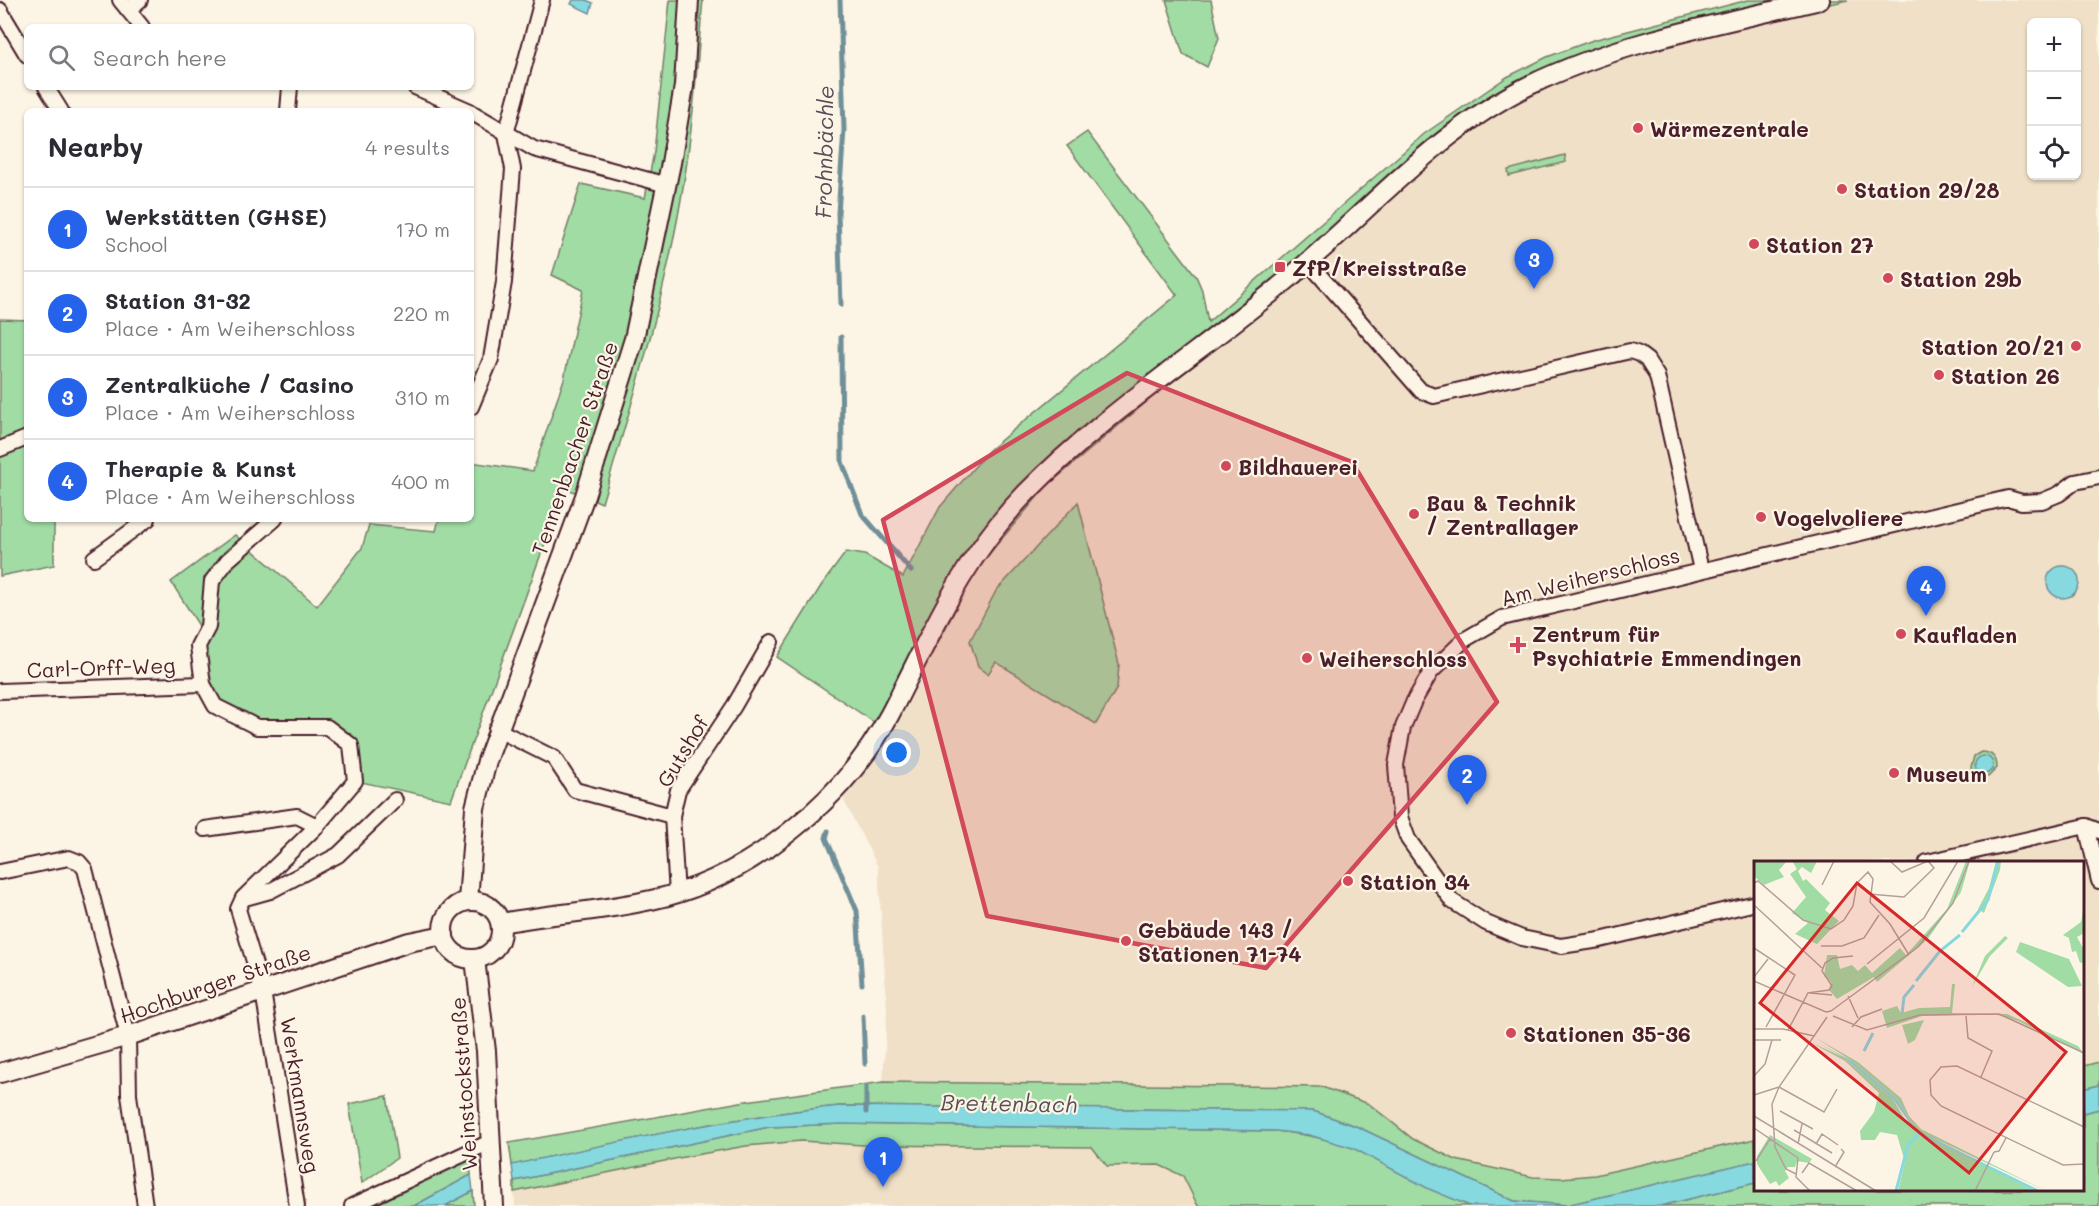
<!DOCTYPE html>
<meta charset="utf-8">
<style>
:root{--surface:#fff;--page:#f2f2f3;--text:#2b2b33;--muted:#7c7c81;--line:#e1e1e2;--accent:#2563eb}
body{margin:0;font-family:Mali,sans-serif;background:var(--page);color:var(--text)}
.controls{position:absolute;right:18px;top:18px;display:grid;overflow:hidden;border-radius:9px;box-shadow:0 2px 4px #0004}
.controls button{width:54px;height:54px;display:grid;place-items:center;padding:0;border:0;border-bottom:2px solid var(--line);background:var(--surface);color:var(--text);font:30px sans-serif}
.you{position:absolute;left:897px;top:753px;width:21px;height:21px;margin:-15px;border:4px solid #fff;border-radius:50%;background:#1a73e8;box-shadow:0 0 0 9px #1a73e833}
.badge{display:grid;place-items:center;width:39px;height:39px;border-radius:50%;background:var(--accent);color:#fff;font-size:20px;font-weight:700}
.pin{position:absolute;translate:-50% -50px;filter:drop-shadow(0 2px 3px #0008)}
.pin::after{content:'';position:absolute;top:32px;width:21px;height:18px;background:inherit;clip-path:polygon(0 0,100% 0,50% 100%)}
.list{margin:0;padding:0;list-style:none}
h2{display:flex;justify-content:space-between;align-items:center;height:78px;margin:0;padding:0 24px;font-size:26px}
h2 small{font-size:20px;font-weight:400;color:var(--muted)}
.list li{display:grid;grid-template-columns:39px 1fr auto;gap:18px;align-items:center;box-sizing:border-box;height:84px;padding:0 24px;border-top:2px solid var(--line)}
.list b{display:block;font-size:22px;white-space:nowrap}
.list p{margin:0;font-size:20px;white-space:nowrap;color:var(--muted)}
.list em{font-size:20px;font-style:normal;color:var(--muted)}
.icon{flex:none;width:33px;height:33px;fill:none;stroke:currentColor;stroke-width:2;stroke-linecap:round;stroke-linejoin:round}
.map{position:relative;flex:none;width:2099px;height:1206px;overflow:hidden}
.search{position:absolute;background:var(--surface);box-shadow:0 2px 4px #0004;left:24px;top:24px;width:450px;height:66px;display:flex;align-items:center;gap:15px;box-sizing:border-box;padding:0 21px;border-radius:9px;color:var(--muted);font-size:22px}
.panel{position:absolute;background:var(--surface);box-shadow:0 2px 4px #0004;left:24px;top:108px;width:450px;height:414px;border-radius:9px}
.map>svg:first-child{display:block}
.built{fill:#f0e0c8;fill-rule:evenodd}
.green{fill:#a0dca3;stroke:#757e67;stroke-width:1.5}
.water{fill:#87d9e0;stroke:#6f8f98;stroke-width:1.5}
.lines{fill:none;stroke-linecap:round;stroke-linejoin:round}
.stream{stroke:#6f8f98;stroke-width:5}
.minor-casing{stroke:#4a1f2b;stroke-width:18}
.tertiary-casing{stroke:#4a1f2b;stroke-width:22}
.minor{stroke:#fcf5e5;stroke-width:14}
.tertiary{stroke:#fcf5e5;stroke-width:18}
.marked{fill:#d1495b;fill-opacity:0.2;stroke:#d1495b;stroke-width:4.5;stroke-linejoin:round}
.poi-dot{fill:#d1495b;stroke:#fcf5e5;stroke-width:2}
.labels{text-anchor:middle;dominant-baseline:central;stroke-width:4.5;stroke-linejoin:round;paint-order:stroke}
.poi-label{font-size:21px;font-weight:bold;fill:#4a1f2b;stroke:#fcf5e5;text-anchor:start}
.street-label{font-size:21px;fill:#4a1f2b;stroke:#fcf5e5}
.water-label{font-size:22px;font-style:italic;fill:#594e58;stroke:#fcf5e5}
.inset-river{fill:none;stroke:#87d9e0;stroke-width:3}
.inset-road{fill:none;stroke:#b59f9b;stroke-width:1.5}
.view{fill:#d62828;fill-opacity:0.15;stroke:#d62828;stroke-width:3}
.inset-edge{fill:none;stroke:#4a1f2b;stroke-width:3}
</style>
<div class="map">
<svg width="2099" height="1206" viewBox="0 0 2099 1206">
<rect width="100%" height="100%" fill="#fcf5e5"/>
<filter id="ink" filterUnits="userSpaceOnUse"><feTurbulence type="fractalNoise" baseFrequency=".0167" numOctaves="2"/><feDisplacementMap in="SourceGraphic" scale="12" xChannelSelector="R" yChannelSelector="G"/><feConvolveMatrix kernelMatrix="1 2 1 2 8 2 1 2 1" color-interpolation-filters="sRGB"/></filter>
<g filter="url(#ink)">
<!-- built -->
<g class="built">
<path d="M1848,0H2099V1062L2083,1066L2082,862H1756L1755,1139L1595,1175L1561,1178L1533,1177L1456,1160L1413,1139L1369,1104L1321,1087L883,1082L887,1011L878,867L843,799L897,723L978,567L1046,487L1475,124L1558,75L1649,46ZM2032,22H2076V176H2032Z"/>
<path d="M801,1141L863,1145L1092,1147L1107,1166L1159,1165L1183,1176L1198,1206H515L514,1192L684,1157L746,1146Z"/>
</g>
<!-- green -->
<g class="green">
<path d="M670,0H703C697,60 694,122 684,181C667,291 634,397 602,503L565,488L451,801L356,781L353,744L329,726L257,725L216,705L200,647L205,635L171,582L235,535L317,606L362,548L369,525L436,531L439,519H471V462L533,471L564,379L583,290L552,275L581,184L645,198L654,152Z"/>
<path d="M1166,0H1211L1219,38L1207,67L1183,54Z"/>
<path d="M1748,0H1848L1649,46L1558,75L1475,124L1046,487L978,567L890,733L777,657L821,586L846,552L865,555L903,577L940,507L989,450L1177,295L1067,146L1087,132L1196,276L1202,290L1208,322L1424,134L1507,77L1547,57L1593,40Z"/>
<path d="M1565,155L1566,162L1509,176L1508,170Z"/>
<path d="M0,319L27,320V519H54V565L0,576Z"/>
<path d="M1078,502L1119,664L1117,688L1096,724L996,662L988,674L978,666L970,641L996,591Z"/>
<path d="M1981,752C1992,752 1997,758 1997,768L1988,777L1975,776L1971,768L1974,756Z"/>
<path d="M2099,1062V1085L2083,1089V1066Z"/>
<path d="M883,1082L1322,1087L1369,1104L1413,1139L1456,1160L1533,1177L1561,1178L1595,1175L1755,1139L1756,1161L1567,1205L1514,1201L1358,1127L1313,1111L840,1106C729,1117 621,1141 512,1165L509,1143L746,1101Z"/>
<path d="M387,1096L397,1158L362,1183L349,1104Z"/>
<path d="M2099,1109V1206H1660L1755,1183L1756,1190H2082L2083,1113Z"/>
<path d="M841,1124L1276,1131C1302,1134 1329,1138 1353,1148C1393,1165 1429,1189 1470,1206H1198L1183,1176L1159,1165L1107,1166L1092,1147L863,1145L801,1141L746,1146L684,1157L514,1192V1181L769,1127Z"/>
<path d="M470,1159L471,1175L414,1206H373Z"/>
<path d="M473,1191L474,1206H445Z"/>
</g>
<!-- water -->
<g class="water">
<path d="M573,0H586L593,3L590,13L571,4Z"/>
<circle cx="2063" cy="582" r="16"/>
<circle cx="1984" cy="765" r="9"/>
<path d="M2099,1085V1109L2083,1113V1089Z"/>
<path d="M840,1106L1313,1111L1358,1127L1514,1201L1567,1205L1755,1161V1183L1660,1206H1470L1429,1189L1353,1148L1309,1135L1276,1131L841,1124L769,1127L514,1181L512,1165C621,1141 729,1117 840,1106Z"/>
<path d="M471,1175L473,1191L445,1206H414Z"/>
</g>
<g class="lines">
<!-- stream -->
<g class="stream">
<path d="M840,0L844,130L838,213L841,305"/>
<path d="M841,337L842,462L862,514L911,571"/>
<path d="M828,831L826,838L857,911L862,984"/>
<path d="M863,1016L865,1064"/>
<path d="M866,1112V1087"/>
</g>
<defs>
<g id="minor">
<path d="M120,0L142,27"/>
<path d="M0,10L27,55"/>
<path d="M128,10L140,0"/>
<path d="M46,87L61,111"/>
<path d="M415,87L470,111"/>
<path d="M288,111L290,87"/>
<path d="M471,112L534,149L667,185"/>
<path d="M1308,262L1421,391L1434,396L1630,351L1639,354L1647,360L1657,376L1701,570"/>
<path d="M471,407L491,359L504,282L513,169L506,134L542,0"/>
<path d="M0,449L27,438"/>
<path d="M275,519L228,560L212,581L208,627L198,646L203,684L215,706L257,727H327L351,745L355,781L317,826L243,898L238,909L263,991L297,1206"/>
<path d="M94,558L148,519"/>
<path d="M0,691L203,684"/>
<path d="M496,729L554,758L575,790L672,816"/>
<path d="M2086,826L2099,881"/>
<path d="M205,829L297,816L317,826"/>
<path d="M1927,862L2086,826L2099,831"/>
<path d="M0,872L69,858L79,862L85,869L128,1036L129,1095L145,1206"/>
<path d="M677,894L672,816L678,790L734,706L771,642"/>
<path d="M245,898L270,891L338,855L395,800"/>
<path d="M1756,903L1600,940L1561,946L1522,938L1486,923L1452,901L1408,839L1400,817L1396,765L1403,727L1414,701L1431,672L1464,640L1502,618L2008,498L2022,502L2042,501L2059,494L2075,482L2099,477"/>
<path d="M352,1206L490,1142"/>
</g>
<g id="tertiary">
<path d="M468,901L475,808L487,761L585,496L634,339L671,163L684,86L689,0"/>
<circle cx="472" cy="930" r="29"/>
<path d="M501,923C551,914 602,911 651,900C747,880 844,801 890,714C932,633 961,560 1026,493C1104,413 1202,351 1287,280C1366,214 1437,130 1530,85C1621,41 1723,23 1820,0"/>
<path d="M475,959L486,1051L494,1206"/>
<path d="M0,1073L128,1036L409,942L444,935"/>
</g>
</defs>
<!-- minor casing -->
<use href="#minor" class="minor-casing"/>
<!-- tertiary casing -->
<use href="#tertiary" class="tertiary-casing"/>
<!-- minor -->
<use href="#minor" class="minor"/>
<!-- tertiary -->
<use href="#tertiary" class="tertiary"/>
</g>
</g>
<!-- marked area -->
<path class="marked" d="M1127,373L1352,462L1497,702L1266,968L987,916L883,520Z"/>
<!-- markers -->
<g class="poi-dot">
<circle cx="1638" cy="128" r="6"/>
<circle cx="1842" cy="189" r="6"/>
<circle cx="1754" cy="244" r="6"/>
<rect x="1274" y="261" width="12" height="12" rx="3"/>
<circle cx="1888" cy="278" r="6"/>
<circle cx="2076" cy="346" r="6"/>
<circle cx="1939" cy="375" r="6"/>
<circle cx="1226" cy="466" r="6"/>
<circle cx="1414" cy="514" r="6"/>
<circle cx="1761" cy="517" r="6"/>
<circle cx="1901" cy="634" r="6"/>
<path d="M1515 636h6v6h6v6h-6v6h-6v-6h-6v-6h6z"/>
<circle cx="1307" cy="658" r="6"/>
<circle cx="1894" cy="773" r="6"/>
<circle cx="1348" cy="881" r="6"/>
<circle cx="1126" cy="941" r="6"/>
<circle cx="1511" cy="1033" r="6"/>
</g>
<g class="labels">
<!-- poi labels -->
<g class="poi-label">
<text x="1650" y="128">Wärmezentrale</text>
<text x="1854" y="189">Station 29/28</text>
<text x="1766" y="244">Station 27</text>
<text x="1292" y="267">ZfP/Kreisstraße</text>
<text x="1900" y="278">Station 29b</text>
<text x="2064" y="346" text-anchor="end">Station 20/21</text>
<text x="1951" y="375">Station 26</text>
<text x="1238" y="466">Bildhauerei</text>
<text x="1426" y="502">Bau &amp; Technik<tspan x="1426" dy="24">/ Zentrallager</tspan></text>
<text x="1773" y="517">Vogelvoliere</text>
<text x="1532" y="633">Zentrum für<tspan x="1532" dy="24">Psychiatrie Emmendingen</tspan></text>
<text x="1913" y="634">Kaufladen</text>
<text x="1319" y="658">Weiherschloss</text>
<text x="1906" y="773">Museum</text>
<text x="1360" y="881">Station 34</text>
<text x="1138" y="929">Gebäude 143 /<tspan x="1138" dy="24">Stationen 71-74</tspan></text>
<text x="1523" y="1033">Stationen 35-36</text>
</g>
<!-- street labels -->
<g class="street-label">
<text transform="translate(574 448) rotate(-71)">Tennenbacher Straße</text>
<text transform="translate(1590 576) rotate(-14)">Am Weiherschloss</text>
<text transform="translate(101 667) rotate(-2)">Carl-Orff-Weg</text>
<text transform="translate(682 751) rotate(-59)">Gutshof</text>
<text transform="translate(215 983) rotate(-19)">Hochburger Straße</text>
<text transform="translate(463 1084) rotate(-94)">Weinstockstraße</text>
<text transform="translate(301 1095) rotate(81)">Werkmannsweg</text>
</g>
<!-- water labels -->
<g class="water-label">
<text transform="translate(824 152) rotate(-89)">Frohnbächle</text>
<text transform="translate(1009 1103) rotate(1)">Brettenbach</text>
</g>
</g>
<!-- overview -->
<g transform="translate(1754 861)">
<rect width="330" height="330" fill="#fcf5e5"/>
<path d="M0,0H33L25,9L30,16L10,24L0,15ZM38,0H63L57,12L48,6L44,10L49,20L52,18L76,42L71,49L85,60L63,83L41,73L54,62L38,52L52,36L36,13L43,8ZM212,0H216L207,31L173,79L123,121L120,116L83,138L75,129L77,121L70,115L73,94H83L86,108L98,104L104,110L111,104L118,112L146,87L152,94L193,48ZM242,0H247L246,9L230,52L224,48L235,27ZM330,44V72L323,76L330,89V101L326,102L322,90L318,91L315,77L309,74L327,61ZM251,75L254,77L236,95L218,126L231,95ZM266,81L315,98L328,125L314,126L262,91ZM198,123H201L198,152L253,153L324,185L330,193L264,160L240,153L168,155L133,167L128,150L143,145L147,152L165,147L196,146ZM170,159L161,179L154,183L148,164ZM62,177L104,201L147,237L155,255L167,268L292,330L162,269L144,239L98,200ZM58,182L89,196L139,238L154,264L280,330H144L151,301L143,274L126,271L121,279H107L106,270L120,251L125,232L91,200ZM16,274L58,298L55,302L43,300L41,306H34L31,310L35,317L25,325L22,320L16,323L3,303V295Z" fill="#a0dca3"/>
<path d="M60,180L98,200L144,239L162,269L287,330H280L162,271L139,238L89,196Z" fill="#87d9e0"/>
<path class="inset-river" d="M208,71L234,39L244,0M162,120L186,90L206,74M148,153L150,136L160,124M110,190L119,172M142,330L154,284L165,273"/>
<path class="inset-road" d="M0,22L4,20L49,59L77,68L90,59L99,45L103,22L114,11L119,18L116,41L136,63L155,94M68,24L80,0M115,33L150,36L180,7L174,0L148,11L136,0M0,44L68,107M67,85H88L110,77L125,54M0,87L41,114L12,166M113,103L170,57L204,0M0,116L14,98M0,120L72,151L77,150M56,132L78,134M94,135L104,157M77,150L164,86L199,42L215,0M79,155L113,169L166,154L245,153L330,192M212,155L214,177L238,190L227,216M98,166L107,156L128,148M0,168H29L60,175M34,169L54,132L75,129L78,125L68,110L71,102L79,97L99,95M0,179H27M0,215L11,203L18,179M25,226L70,251L83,228M0,234L25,226M26,250L59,268M0,255L122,330M330,266L203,205L187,206L176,219L177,234L187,245L309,304L330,303M0,267L44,297L42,316L56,330M40,269L78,292M44,283L48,263M62,283L68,273L84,284M240,291L245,290L252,277M2,300L16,278M81,306L90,291L87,288M48,312L55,302L103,330M42,313L32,308L21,286L18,243L25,226L73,156M221,330L240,291"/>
<path class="view" d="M103,22L312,191L215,312L6,142Z"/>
<rect width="330" height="330" class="inset-edge"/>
</g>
</svg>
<div class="controls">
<button>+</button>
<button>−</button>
<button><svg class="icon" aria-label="locate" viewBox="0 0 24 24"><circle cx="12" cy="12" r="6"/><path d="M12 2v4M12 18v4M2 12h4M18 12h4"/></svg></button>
</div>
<div class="you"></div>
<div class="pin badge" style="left:883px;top:1187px">1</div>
<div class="pin badge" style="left:1467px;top:805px">2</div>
<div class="pin badge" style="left:1534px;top:289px">3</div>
<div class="pin badge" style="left:1926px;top:616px">4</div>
<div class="search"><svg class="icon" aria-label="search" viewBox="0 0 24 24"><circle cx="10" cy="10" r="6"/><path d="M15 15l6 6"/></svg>Search here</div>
<section class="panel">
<h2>Nearby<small>4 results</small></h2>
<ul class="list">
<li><span class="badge">1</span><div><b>Werkstätten (GHSE)</b><p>School</p></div><em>170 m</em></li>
<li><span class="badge">2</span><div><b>Station 31-32</b><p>Place · Am Weiherschloss</p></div><em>220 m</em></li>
<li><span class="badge">3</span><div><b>Zentralküche / Casino</b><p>Place · Am Weiherschloss</p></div><em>310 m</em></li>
<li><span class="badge">4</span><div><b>Therapie &amp; Kunst</b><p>Place · Am Weiherschloss</p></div><em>400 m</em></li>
</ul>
</section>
</div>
